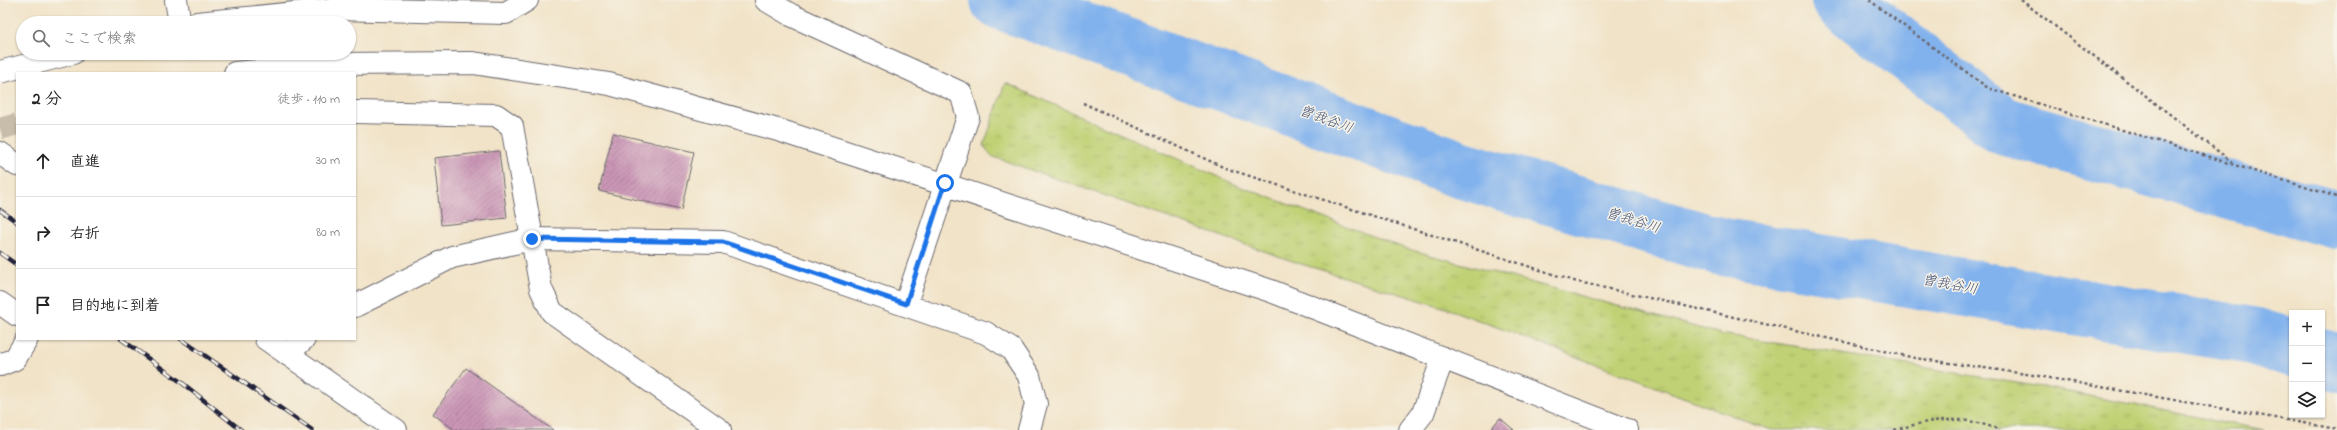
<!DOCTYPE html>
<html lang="ja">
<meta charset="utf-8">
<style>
:root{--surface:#fff;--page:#f6f6f6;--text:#222;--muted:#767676;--line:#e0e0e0}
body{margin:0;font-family:"Indie Flower","Klee One",sans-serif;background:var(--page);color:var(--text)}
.controls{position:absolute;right:12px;bottom:12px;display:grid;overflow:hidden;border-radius:0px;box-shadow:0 1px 3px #0004}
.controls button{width:36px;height:36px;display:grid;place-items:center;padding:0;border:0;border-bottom:1px solid var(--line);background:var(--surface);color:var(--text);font:20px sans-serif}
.stop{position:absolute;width:12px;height:12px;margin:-9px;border:3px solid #1a73e8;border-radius:50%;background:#fff}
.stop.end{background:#1a73e8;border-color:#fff;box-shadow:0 1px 4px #0008}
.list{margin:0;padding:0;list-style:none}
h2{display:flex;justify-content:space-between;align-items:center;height:52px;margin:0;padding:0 16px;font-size:17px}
h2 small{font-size:13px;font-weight:400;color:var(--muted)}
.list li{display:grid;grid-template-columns:26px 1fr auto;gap:12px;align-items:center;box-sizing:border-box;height:72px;padding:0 16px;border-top:1px solid var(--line)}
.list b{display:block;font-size:15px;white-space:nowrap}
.list em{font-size:13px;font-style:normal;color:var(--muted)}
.icon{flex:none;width:22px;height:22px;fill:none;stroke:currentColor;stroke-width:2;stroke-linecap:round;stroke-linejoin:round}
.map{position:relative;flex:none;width:2337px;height:430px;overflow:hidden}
.search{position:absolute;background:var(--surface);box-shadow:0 1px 3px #0004;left:16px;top:16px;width:340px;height:44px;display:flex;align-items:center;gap:10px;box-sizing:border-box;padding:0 14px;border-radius:22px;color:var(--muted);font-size:15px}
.panel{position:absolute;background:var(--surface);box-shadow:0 1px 3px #0004;left:16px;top:72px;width:340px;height:268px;border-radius:0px}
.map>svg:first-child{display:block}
.park{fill:url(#park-tufts);stroke:#717a58}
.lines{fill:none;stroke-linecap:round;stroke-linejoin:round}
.river{stroke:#82b2ed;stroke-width:58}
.building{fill:url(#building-hatch)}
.minor-tunnel{stroke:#c8bcab;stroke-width:22;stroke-dasharray:22 11;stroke-linecap:butt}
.minor-casing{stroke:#6a666c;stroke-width:24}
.path{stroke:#6a666c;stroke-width:2.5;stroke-dasharray:3 3;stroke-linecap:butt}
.minor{stroke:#fff;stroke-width:22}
.rail-casing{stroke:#22223b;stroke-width:4.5}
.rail{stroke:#f7f3e8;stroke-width:3;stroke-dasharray:9;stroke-linecap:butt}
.route{stroke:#1a73e8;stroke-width:5}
.labels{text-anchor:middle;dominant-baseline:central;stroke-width:3;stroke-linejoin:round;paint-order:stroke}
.water-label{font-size:14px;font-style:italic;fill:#445479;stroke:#f7f3e8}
</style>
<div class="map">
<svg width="2337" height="430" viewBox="0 0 2337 430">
<defs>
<pattern id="park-tufts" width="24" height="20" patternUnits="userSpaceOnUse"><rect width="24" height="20" fill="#c0d174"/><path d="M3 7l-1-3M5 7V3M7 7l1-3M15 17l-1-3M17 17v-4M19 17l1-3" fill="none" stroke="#a5b365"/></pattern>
<pattern id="building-hatch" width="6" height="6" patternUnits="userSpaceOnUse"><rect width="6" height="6" fill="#ca95b6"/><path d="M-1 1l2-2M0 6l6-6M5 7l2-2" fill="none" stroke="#a47995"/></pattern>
</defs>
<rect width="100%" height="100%" fill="#f7f3e8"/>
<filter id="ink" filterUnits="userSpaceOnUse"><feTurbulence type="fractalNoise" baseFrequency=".025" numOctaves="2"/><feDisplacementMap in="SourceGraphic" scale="8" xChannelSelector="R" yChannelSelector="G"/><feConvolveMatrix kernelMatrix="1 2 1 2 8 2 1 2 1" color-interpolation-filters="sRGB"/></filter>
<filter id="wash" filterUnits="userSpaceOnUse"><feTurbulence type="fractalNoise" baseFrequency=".012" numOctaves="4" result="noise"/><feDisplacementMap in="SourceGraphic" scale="16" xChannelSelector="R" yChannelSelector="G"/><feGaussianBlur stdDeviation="0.9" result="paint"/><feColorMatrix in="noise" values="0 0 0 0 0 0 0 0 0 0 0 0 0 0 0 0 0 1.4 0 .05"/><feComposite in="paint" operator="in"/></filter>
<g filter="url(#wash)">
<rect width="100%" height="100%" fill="#f1e3c7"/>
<!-- park -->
<path class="park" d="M1005,83L1239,186L1404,248L1721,334L2053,389L2264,430H1771L1446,308L1298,263L991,156L984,145Z"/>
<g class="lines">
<!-- river -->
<g class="river">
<path d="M999,0L1459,169L1718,246L2253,336L2292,348"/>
<path d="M1840,0L2003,126L2337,220"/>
<path d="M2322,358L2337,363"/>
</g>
</g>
<g id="blocks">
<!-- building -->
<g class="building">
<path d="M613,133L694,152L681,210L599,191Z"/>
<path d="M499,151L507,218L441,225L434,158Z"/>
<path d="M466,368L553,430H455L433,414Z"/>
<path d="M1500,418L1514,430H1490Z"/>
</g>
</g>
</g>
<g filter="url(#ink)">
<use href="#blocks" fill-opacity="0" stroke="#6a666c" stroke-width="1"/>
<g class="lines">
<!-- minor-tunnel -->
<path class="minor-tunnel" d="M0,129L17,124"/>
<defs>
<g id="minor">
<path d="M176,0L180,23"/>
<path d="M766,0L791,15L961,93L968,117L906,303"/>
<path d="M197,23L334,9L506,13L527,0"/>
<path d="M0,72L73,53"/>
<path d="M235,73L333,64L473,63L609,84L778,130L1271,291L1627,430"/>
<path d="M355,112L496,115L512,126L541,289L552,312L720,430"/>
<path d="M0,153L17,165"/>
<path d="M0,303L17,315"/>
<path d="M355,306L452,257L532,239L723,242L986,333L1011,349L1029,376L1036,404L1029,430"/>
<path d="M266,339L396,430"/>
<path d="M287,354L304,339"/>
<path d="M0,365L15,359L27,339"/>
<path d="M1410,430L1423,413L1443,358"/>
</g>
</defs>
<!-- minor casing -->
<use href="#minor" class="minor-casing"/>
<!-- path -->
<g class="path">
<path d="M1869,0L1988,88L2337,197"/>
<path d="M2021,0L2232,162"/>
<path d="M1083,103L1225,168L1574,281L1915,358L2033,375L2337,429"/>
<path d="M1894,430C1935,419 1959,414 2000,430"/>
</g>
<!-- minor -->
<use href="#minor" class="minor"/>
<defs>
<g id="rail">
<path d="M0,210L17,222"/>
<path d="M0,253L17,265"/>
<path d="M121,339L181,382L241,430"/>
<path d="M181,339L312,430"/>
</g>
</defs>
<!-- rail casing -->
<use href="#rail" class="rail-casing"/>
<!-- rail -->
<use href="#rail" class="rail"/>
</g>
</g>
<g class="lines" filter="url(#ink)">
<!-- route -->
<path class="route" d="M532,239L723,242L906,304L945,183"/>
</g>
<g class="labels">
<!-- water labels -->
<g class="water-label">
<text transform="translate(1326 120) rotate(20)">曽我谷川</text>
<text transform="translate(1633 221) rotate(17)">曽我谷川</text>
<text transform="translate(1950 285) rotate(10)">曽我谷川</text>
</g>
</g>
</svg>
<div class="controls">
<button>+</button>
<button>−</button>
<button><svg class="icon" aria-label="layers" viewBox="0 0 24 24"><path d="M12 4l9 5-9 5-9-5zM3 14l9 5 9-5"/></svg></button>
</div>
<div class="stop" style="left:945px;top:183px"></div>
<div class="stop end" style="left:532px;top:239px"></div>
<div class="search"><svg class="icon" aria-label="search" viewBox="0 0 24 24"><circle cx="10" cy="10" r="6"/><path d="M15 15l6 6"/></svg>ここで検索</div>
<section class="panel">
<h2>2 分<small>徒歩 · 110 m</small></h2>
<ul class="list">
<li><svg class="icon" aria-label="ahead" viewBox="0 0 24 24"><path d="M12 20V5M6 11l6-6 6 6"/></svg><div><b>直進</b></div><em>30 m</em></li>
<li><svg class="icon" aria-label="right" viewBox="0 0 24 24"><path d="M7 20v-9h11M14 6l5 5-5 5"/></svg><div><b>右折</b></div><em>80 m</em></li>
<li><svg class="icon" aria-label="arrive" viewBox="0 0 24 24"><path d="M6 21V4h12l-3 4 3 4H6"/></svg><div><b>目的地に到着</b></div></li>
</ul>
</section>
</div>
